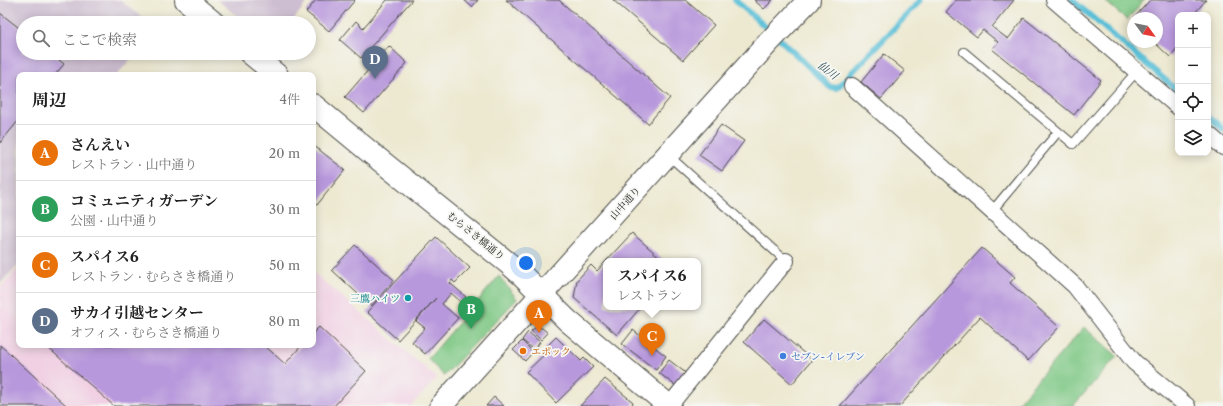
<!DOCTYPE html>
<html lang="ja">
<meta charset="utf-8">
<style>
:root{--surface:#fff;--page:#f2f2f2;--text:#222;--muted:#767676;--line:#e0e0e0;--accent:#2563eb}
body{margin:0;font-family:"Libre Caslon Text","Noto Serif JP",serif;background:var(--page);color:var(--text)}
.controls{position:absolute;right:12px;top:12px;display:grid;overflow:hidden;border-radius:8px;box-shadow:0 2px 10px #0003}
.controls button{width:36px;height:36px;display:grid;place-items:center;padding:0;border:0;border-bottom:1px solid var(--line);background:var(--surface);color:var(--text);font:20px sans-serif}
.compass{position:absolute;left:1127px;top:12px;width:36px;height:36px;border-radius:50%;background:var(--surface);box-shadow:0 2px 10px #0003;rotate:123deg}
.you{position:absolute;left:526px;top:263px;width:14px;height:14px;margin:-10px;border:3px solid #fff;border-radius:50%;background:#1a73e8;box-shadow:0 0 0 6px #1a73e833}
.badge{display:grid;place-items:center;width:26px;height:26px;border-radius:50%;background:var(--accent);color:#fff;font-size:13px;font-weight:700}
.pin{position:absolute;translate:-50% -33px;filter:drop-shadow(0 1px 2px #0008)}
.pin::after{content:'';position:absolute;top:21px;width:14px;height:12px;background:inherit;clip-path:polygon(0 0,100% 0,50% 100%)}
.popup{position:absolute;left:603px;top:258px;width:98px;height:52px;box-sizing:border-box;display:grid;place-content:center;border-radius:8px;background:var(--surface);filter:drop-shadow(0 1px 3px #0005);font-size:13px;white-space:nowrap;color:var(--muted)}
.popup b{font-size:15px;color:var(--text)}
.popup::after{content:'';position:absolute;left:50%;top:100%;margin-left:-8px;border:8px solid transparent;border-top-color:var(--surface)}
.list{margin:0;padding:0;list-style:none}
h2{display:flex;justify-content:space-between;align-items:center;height:52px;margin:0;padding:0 16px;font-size:17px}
h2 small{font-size:13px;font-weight:400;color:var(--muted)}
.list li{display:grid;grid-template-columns:26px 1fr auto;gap:12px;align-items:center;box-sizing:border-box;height:56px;padding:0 16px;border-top:1px solid var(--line)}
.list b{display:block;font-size:15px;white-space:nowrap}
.list p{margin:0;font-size:13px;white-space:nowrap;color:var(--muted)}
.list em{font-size:13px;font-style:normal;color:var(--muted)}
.icon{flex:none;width:22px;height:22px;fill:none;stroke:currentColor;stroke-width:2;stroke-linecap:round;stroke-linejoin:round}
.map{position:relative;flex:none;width:1223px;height:406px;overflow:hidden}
.search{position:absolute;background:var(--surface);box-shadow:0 2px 10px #0003;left:16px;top:16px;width:300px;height:44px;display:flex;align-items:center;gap:10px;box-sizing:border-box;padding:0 14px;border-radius:22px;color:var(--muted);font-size:15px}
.panel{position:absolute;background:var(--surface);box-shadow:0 2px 10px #0003;left:16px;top:72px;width:300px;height:276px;border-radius:8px}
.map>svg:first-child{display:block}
.built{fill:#f1d0e3}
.industrial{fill:#cebed1}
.green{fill:#7fc885;stroke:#557a58}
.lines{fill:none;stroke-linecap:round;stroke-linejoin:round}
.stream{stroke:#59bfd7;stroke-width:6}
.building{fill:#b898dc}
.lane-casing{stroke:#484844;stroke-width:10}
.street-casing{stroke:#484844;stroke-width:18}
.secondary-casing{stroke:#484844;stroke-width:24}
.lane{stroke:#fff;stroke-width:8}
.street{stroke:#fff;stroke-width:16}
.secondary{stroke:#fff;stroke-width:22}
.culture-dot{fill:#0f9aa8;stroke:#f6f6f2;stroke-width:1.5}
.food-dot{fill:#e8710a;stroke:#f6f6f2;stroke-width:1.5}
.shop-dot{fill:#3f7fe0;stroke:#f6f6f2;stroke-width:1.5}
.labels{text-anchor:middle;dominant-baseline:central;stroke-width:3.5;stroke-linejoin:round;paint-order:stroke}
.street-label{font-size:10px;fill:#2b2b2b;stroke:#f6f6f2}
.culture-label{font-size:10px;fill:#0d838f;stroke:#f6f6f2;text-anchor:end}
.food-label{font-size:10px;fill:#c56008;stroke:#f6f6f2;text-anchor:start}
.shop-label{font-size:10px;fill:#366cbe;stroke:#f6f6f2;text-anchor:start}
.water-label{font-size:11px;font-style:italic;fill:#39575f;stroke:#f6f6f2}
</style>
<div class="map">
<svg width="1223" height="406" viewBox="0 0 1223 406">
<rect width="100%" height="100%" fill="#f6f6f2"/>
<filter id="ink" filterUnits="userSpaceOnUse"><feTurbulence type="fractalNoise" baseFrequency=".025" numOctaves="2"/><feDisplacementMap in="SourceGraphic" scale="8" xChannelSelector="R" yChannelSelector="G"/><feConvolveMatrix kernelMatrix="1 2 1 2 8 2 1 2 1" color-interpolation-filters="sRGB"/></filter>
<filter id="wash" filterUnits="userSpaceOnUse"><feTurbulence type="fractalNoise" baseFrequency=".012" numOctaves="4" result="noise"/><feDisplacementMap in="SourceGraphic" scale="16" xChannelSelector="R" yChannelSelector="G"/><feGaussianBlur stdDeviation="0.9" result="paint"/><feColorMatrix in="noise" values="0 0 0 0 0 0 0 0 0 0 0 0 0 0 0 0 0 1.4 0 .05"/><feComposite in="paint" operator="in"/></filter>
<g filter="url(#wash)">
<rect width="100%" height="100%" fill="#ede9d1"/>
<!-- built -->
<path class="built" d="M19,267V345H313V272L437,378L411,406H0V288Z"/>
<!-- industrial -->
<g class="industrial">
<path d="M0,0H120L149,23H23V53H136L117,75H19V264L0,284Z"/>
<path d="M217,0H309L291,23H246Z"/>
</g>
<!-- green -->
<g class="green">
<path d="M1104,0H1144L1127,20Z"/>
<path d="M499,276L517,299L444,376L428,359Z"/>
<path d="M1084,327L1117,356L1073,406H1015Z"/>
</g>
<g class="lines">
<!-- stream -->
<g class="stream">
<path d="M735,0L784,43L830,87L837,88L921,0"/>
<path d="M1072,0L1178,91"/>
<path d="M1208,116L1223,129"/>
</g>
</g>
<g id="blocks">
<!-- building -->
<g class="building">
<path d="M316,0H355L329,31L306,12Z"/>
<path d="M387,0H412L361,58L340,40L356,21L363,28Z"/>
<path d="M464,0H478L472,7Z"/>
<path d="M506,0H559L670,98L648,124Z"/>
<path d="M613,0H685L714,25L683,60Z"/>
<path d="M754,0H773L764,9Z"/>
<path d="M956,0H1014L992,27L1008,39L1024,18L1101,80L1074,115L992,49L998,42L983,30L977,37L946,12Z"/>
<path d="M1150,0H1206L1193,15H1178V47L1170,57L1154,42H1157V18H1134Z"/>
<path d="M0,13L23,31V53H50L64,64L55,75H19V120L0,143Z"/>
<path d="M171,18L177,23H168Z"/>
<path d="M389,46L407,63L364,113L345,97Z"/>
<path d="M884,54L905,71L881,99L861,82Z"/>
<path d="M721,125L744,141L722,171L699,155Z"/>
<path d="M313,145L345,170L317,205L313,202Z"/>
<path d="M632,233L664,261H606Z"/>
<path d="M436,237L470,268L455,283L452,280L450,283L466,297L461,302L451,293L442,304L458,318L425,354L412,342L425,328L416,321L436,298L398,340L367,312Z"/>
<path d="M355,245L394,280L371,306L332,270Z"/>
<path d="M982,248L1015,277L1010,283L1059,327L1028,361L980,317L900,406H840Z"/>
<path d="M606,261V307H641L617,335L574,298L577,280L591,265L597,271Z"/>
<path d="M764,319L812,360L792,384L744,342Z"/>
<path d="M319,327L366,371L334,406H114L45,345H264L285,364L302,345H313V333Z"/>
<path d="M536,327L542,328L548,333L541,340L531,331Z"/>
<path d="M633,330L666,356L656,370L622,344Z"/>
<path d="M528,332L540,342L534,350L522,340Z"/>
<path d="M556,337L581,361L584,358L593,367L556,403L526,372L548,351L545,348Z"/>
<path d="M522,341L533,352L525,361L513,350Z"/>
<path d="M0,345L67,406H0Z"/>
<path d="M669,360L687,374L677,387L659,373Z"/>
<path d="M605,379L633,402L632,405L633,406H580Z"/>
<path d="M494,397L504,406H486Z"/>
</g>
</g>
</g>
<g filter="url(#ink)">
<use href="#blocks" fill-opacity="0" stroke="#484844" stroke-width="1"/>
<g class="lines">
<defs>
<g id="lane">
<path d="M964,52L1073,144L1137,71"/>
<path d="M668,155L786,261"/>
<path d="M992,211L1058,132"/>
</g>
<g id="street">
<path d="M1054,0L1178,107"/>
<path d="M852,86L1075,286L1134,362L1187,406"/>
<path d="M1208,134L1223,147"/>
<path d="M669,406L786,261"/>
</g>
<g id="secondary">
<path d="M186,0L214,23"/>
<path d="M250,53L277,75"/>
<path d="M313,105L371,153L508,263L523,276L567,320L669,406"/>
<path d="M441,406L768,43L809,0"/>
</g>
</defs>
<!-- lane casing -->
<use href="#lane" class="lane-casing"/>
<!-- street casing -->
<use href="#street" class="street-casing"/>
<!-- secondary casing -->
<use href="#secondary" class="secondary-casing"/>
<!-- lane -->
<use href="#lane" class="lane"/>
<!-- street -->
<use href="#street" class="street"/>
<!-- secondary -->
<use href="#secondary" class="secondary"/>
</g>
</g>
<!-- markers -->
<circle class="culture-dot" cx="408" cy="298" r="4"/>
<circle class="food-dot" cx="523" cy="351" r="4"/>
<circle class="shop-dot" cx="783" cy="356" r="4"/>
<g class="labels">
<!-- street labels -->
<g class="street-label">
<text transform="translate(625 203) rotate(-48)">山中通り</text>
<text transform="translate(476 236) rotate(39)">むらさき橋通り</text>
</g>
<!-- culture labels -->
<g class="culture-label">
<text x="400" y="298">三鷹ハイツ</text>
</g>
<!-- food labels -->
<g class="food-label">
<text x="531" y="351">エポック</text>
</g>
<!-- shop labels -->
<g class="shop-label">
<text x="791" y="356">セブン-イレブン</text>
</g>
<!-- water labels -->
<g class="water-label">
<text transform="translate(828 70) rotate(38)">仙川</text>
</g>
</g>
</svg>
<div class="controls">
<button>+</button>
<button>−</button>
<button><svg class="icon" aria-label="locate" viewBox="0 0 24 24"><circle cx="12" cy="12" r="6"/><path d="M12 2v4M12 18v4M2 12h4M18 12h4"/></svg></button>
<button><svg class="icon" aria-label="layers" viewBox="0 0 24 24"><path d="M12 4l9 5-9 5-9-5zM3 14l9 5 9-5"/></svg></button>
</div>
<svg class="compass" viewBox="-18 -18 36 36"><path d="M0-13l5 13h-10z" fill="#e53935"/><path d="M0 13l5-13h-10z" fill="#767676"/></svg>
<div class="you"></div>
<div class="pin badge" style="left:539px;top:333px;background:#e8710a">A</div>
<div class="pin badge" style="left:471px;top:329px;background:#2e9e5b">B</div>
<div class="pin badge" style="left:652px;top:356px;background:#e8710a">C</div>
<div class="popup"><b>スパイス6</b>レストラン</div>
<div class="pin badge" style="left:375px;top:79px;background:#5c6f8a">D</div>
<div class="search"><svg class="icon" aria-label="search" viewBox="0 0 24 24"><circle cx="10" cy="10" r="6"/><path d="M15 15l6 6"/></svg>ここで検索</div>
<section class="panel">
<h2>周辺<small>4件</small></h2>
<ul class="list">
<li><span class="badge" style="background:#e8710a">A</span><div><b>さんえい</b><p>レストラン · 山中通り</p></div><em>20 m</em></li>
<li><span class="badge" style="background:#2e9e5b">B</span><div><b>コミュニティガーデン</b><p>公園 · 山中通り</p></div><em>30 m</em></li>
<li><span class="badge" style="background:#e8710a">C</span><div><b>スパイス6</b><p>レストラン · むらさき橋通り</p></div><em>50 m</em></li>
<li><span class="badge" style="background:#5c6f8a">D</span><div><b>サカイ引越センター</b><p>オフィス · むらさき橋通り</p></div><em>80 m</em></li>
</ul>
</section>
</div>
